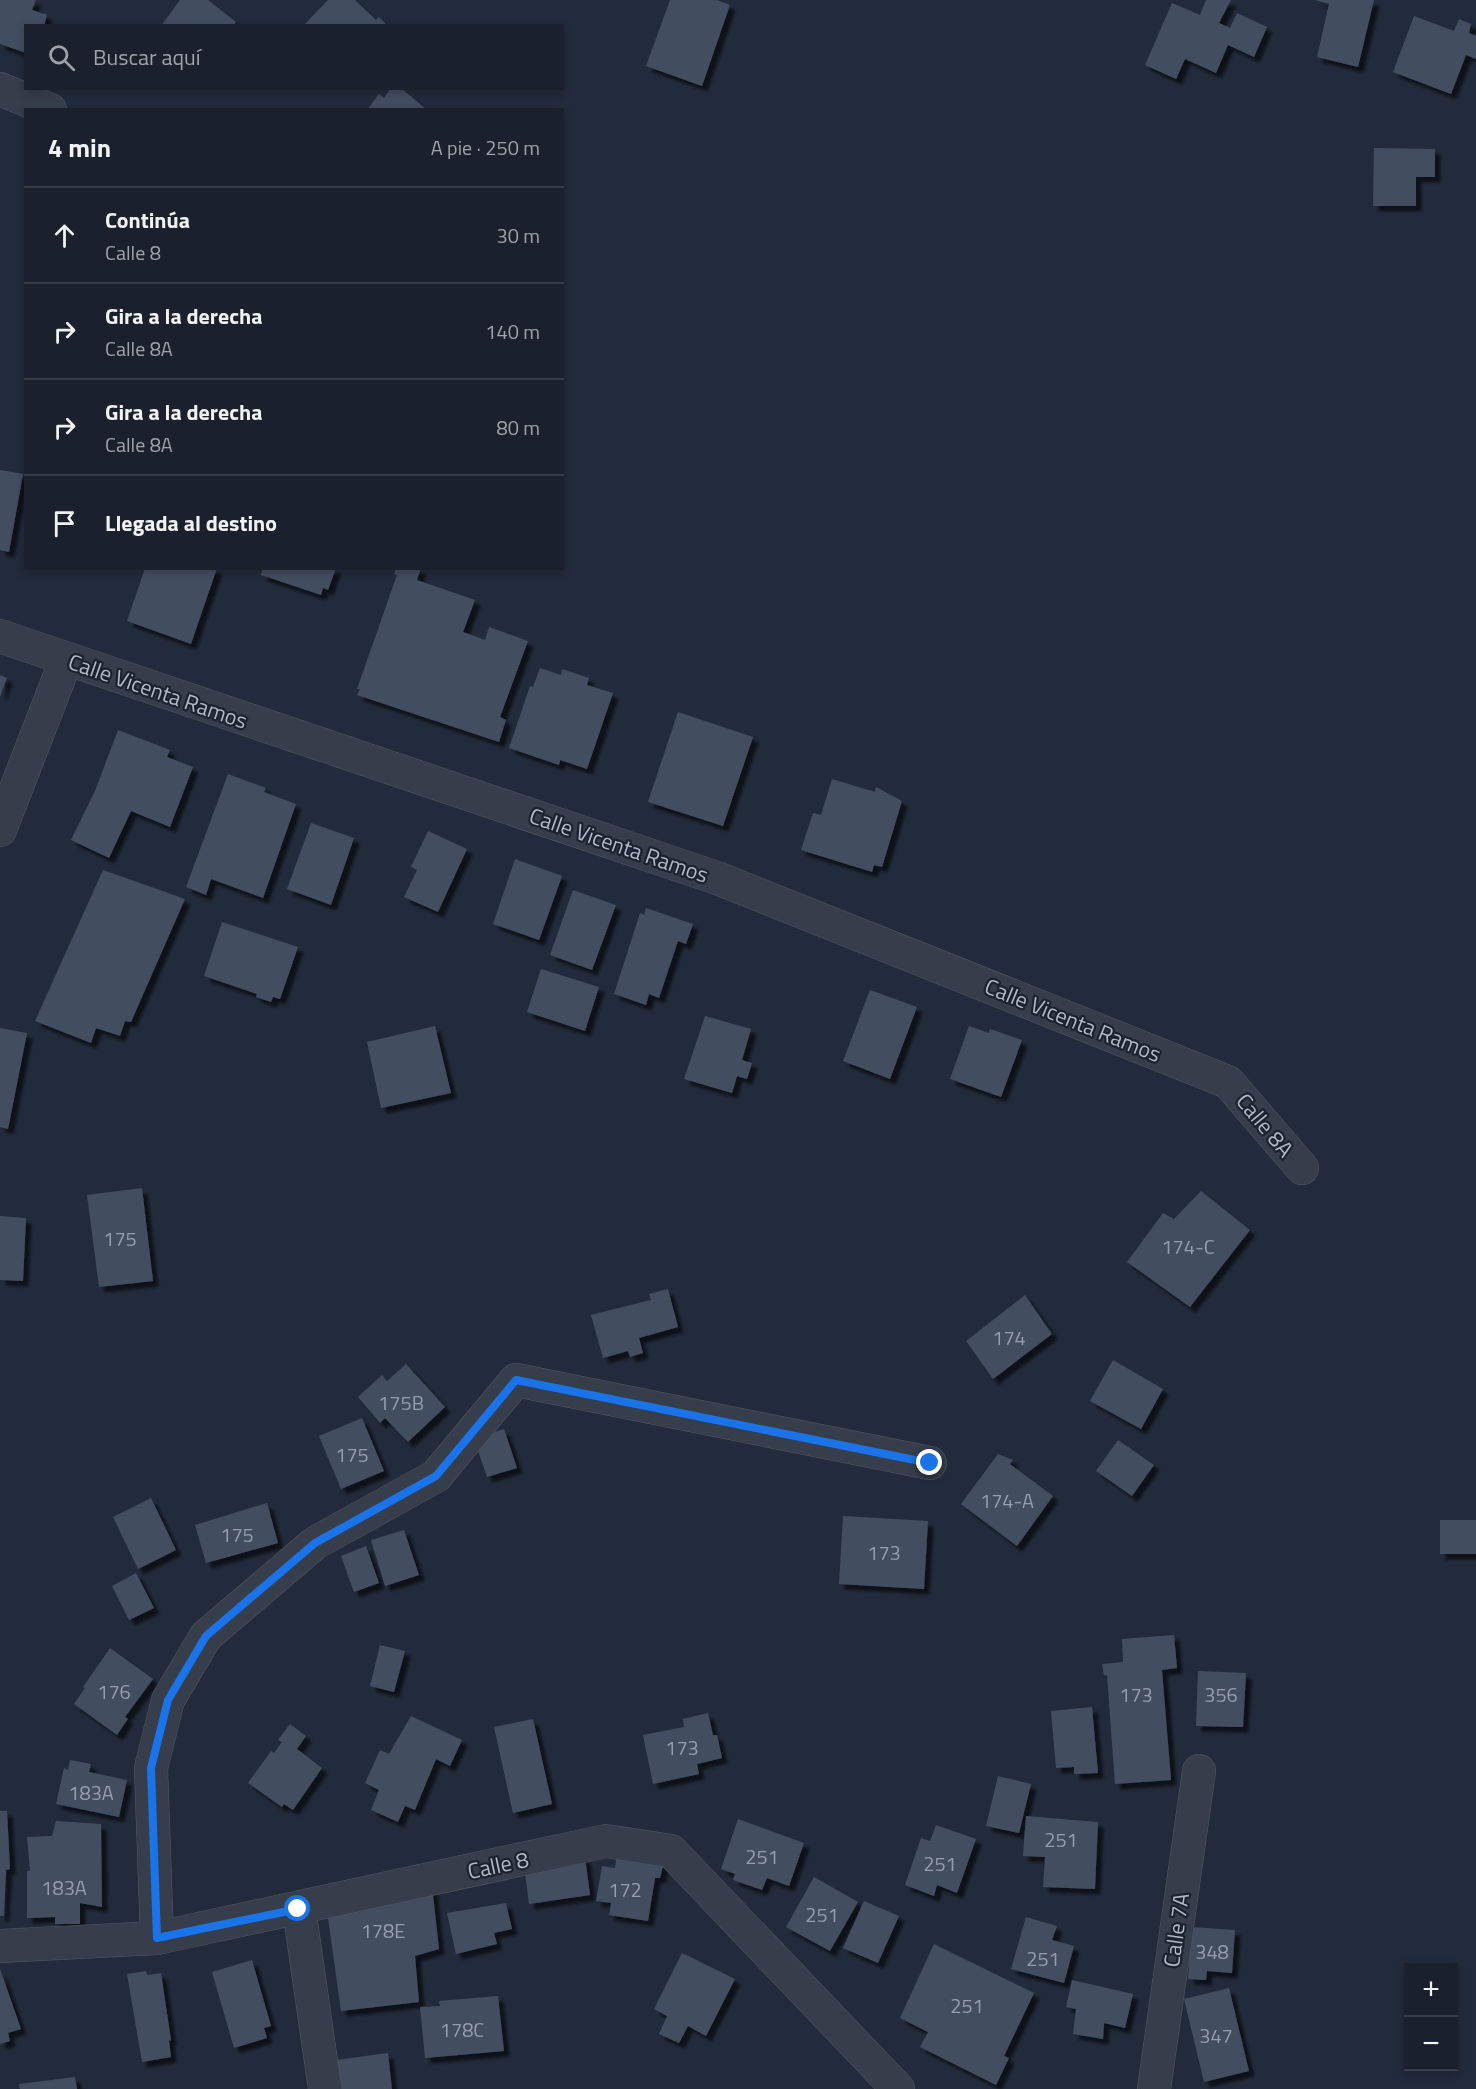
<!DOCTYPE html>
<html lang="es">
<meta charset="utf-8">
<style>
:root{--surface:#1a202c;--page:#272d38;--text:#f1f3f6;--muted:#9fa3a9;--line:#383e48}
body{margin:0;font-family:"Titillium Web",sans-serif;background:var(--page);color:var(--text)}
.controls{position:absolute;right:18px;bottom:18px;display:grid;overflow:hidden;border-radius:0px;box-shadow:0 3px 9px #0003}
.controls button{width:54px;height:54px;display:grid;place-items:center;padding:0;border:0;border-bottom:2px solid var(--line);background:var(--surface);color:var(--text);font:30px sans-serif}
.stop{position:absolute;width:18px;height:18px;margin:-14px;border:4px solid #1a73e8;border-radius:50%;background:#fff}
.stop.end{background:#1a73e8;border-color:#fff;box-shadow:0 2px 6px #0008}
.list{margin:0;padding:0;list-style:none}
h2{display:flex;justify-content:space-between;align-items:center;height:78px;margin:0;padding:0 24px;font-size:26px}
h2 small{font-size:20px;font-weight:400;color:var(--muted)}
.list li{display:grid;grid-template-columns:39px 1fr auto;gap:18px;align-items:center;box-sizing:border-box;height:96px;padding:0 24px;border-top:2px solid var(--line)}
.list b{display:block;font-size:22px;white-space:nowrap}
.list p{margin:0;font-size:20px;white-space:nowrap;color:var(--muted)}
.list em{font-size:20px;font-style:normal;color:var(--muted)}
.icon{flex:none;width:33px;height:33px;fill:none;stroke:currentColor;stroke-width:2;stroke-linecap:round;stroke-linejoin:round}
.map{position:relative;flex:none;width:1476px;height:2089px;overflow:hidden}
.search{position:absolute;background:var(--surface);box-shadow:0 3px 9px #0003;left:24px;top:24px;width:540px;height:66px;display:flex;align-items:center;gap:15px;box-sizing:border-box;padding:0 21px;border-radius:0px;color:var(--muted);font-size:22px}
.panel{position:absolute;background:var(--surface);box-shadow:0 3px 9px #0003;left:24px;top:108px;width:540px;height:462px;border-radius:0px}
.map>svg:first-child{display:block}
.building{fill:#434e60;filter:url(#shadow)}
.lines{fill:none;stroke-linecap:round;stroke-linejoin:round}
.minor-casing{stroke:#515866;stroke-width:34}
.minor{stroke:#363e4b;stroke-width:33}
.route{stroke:#1a73e8;stroke-width:8}
.labels{text-anchor:middle;dominant-baseline:central;stroke-width:4.5;stroke-linejoin:round;paint-order:stroke}
.number-label{font-size:20px;fill:#969ead}
.street-label{font-size:22px;fill:#b1b8c7;stroke:#1b2330}
</style>
<div class="map">
<svg width="1476" height="2089" viewBox="0 0 1476 2089">
<defs>
<filter id="shadow"><feDropShadow dx="5.5" dy="5.5" stdDeviation="1.5" flood-color="#0009"/></filter>
</defs>
<rect width="100%" height="100%" fill="#222b3b"/>
<!-- building -->
<g class="building">
<path d="M0,0H36L32,10L47,15L44,26H26V53L0,44Z"/>
<path d="M180,0H208L236,22L233,26H161Z"/>
<path d="M328,0H355L376,20L379,17L388,26H303Z"/>
<path d="M670,0H717L730,5L702,86L646,66Z"/>
<path d="M1206,0H1231L1219,23L1230,28L1237,13L1267,27L1254,57L1228,45L1216,73L1185,59L1176,79L1145,65L1172,3L1200,15Z"/>
<path d="M1315,0H1374L1358,67L1317,57L1329,4Z"/>
<path d="M1414,16L1454,31L1459,19L1471,24L1469,33L1476,36V59L1466,55L1451,94L1393,72Z"/>
<path d="M391,88H401L427,110H367L379,94L384,98Z"/>
<path d="M1374,148L1435,149V177H1416V206H1373Z"/>
<path d="M0,470L23,474L9,552L0,550Z"/>
<path d="M145,568H217L191,644L127,621Z"/>
<path d="M263,568H336L328,590L323,588L321,595L261,575Z"/>
<path d="M396,568H421L417,580L475,600L463,632L485,640L489,627L528,641L500,717L506,720L499,742L357,695L360,689H357L397,575L394,574Z"/>
<path d="M540,668L561,675L562,669L589,678L587,685L613,693L587,769L560,760L559,765L509,748L530,686L533,687Z"/>
<path d="M0,675L7,678L0,697Z"/>
<path d="M678,712L753,737L723,826L648,802Z"/>
<path d="M118,730L170,750L167,757L193,767L170,827L131,811L109,858L71,840L95,791Z"/>
<path d="M228,774L266,788L264,792L296,804L263,898L211,879L206,895L186,887Z"/>
<path d="M832,779L875,792L876,787L902,801L882,867L874,865L872,872L801,850L813,813L821,815Z"/>
<path d="M311,823L354,838L331,905L287,889Z"/>
<path d="M428,831L467,849L438,912L404,897L417,870L411,867Z"/>
<path d="M515,859L562,876L539,940L493,924Z"/>
<path d="M103,870L185,899L131,1022L125,1021L120,1036L96,1028L91,1043L35,1021Z"/>
<path d="M573,890L616,905L592,970L550,955Z"/>
<path d="M646,908L693,924L686,944L678,941L659,998L649,994L646,1005L614,994L640,913L644,915Z"/>
<path d="M222,922L298,947L280,999L273,997L271,1002L256,997L257,994L204,976Z"/>
<path d="M541,969L599,987L585,1031L527,1012Z"/>
<path d="M870,990L917,1007L890,1079L843,1061Z"/>
<path d="M705,1016L751,1029L742,1060L752,1063L747,1079L737,1076L732,1093L684,1079Z"/>
<path d="M435,1026L451,1093L381,1108L367,1042Z"/>
<path d="M969,1026L989,1033L990,1029L1022,1040L1001,1097L950,1079Z"/>
<path d="M0,1028L27,1033L8,1129L0,1127Z"/>
<path d="M142,1188L153,1281L99,1287L87,1195Z"/>
<path d="M1201,1191L1250,1230L1190,1307L1127,1262L1163,1213L1174,1219Z"/>
<path d="M0,1216L26,1218L23,1281L0,1280Z"/>
<path d="M668,1289L678,1327L639,1338L643,1353L630,1357L628,1351L603,1358L591,1315L651,1300L649,1294Z"/>
<path d="M1025,1295L1052,1334L993,1379L966,1341Z"/>
<path d="M1113,1360L1163,1389L1141,1429L1090,1401Z"/>
<path d="M406,1364L445,1407L408,1442L385,1418L380,1423L358,1397L382,1375L387,1381Z"/>
<path d="M362,1418L384,1471L341,1489L319,1436Z"/>
<path d="M504,1429L517,1468L487,1477L474,1439Z"/>
<path d="M1118,1440L1154,1465L1132,1496L1096,1471Z"/>
<path d="M998,1454L1013,1460L1010,1464L1053,1496L1017,1546L961,1504Z"/>
<path d="M151,1498L176,1550L138,1569L113,1517Z"/>
<path d="M267,1503L278,1543L206,1563L195,1525Z"/>
<path d="M843,1516L928,1521L924,1589L839,1584Z"/>
<rect x="1440" y="1520" width="36" height="34"/>
<path d="M404,1530L419,1575L385,1586L371,1540Z"/>
<path d="M366,1546L379,1583L354,1592L341,1556Z"/>
<path d="M136,1573L154,1608L129,1620L112,1586Z"/>
<path d="M1174,1635L1177,1668L1162,1670L1171,1780L1115,1784L1107,1675H1104L1102,1664L1123,1662L1122,1639Z"/>
<path d="M380,1645L405,1651L394,1692L370,1686Z"/>
<path d="M110,1648L153,1679L125,1717L128,1719L117,1735L74,1704L85,1688L83,1687Z"/>
<path d="M1198,1671L1246,1673L1243,1727L1196,1726Z"/>
<path d="M1092,1707L1098,1773L1074,1774V1767L1056,1768L1051,1711Z"/>
<path d="M708,1713L713,1735H717L722,1758L697,1764L699,1774L653,1784L643,1735L684,1727L683,1719Z"/>
<path d="M411,1716L462,1740L450,1766L436,1759L415,1810L405,1806L398,1822L371,1810L379,1790L365,1783L380,1750L389,1754Z"/>
<path d="M533,1719L552,1804L513,1813L494,1727Z"/>
<path d="M290,1724L306,1736L297,1749L322,1768L293,1810L284,1804L282,1807L248,1783L271,1751L274,1753L282,1742L278,1740Z"/>
<path d="M70,1760L91,1764L89,1772L127,1780L119,1817L56,1804L64,1768L68,1770Z"/>
<path d="M998,1776L1031,1784L1019,1833L986,1826Z"/>
<path d="M0,1811H7L10,1869L6,1870L4,1916H0Z"/>
<path d="M1026,1816L1098,1822L1095,1889L1043,1887L1045,1857L1023,1856Z"/>
<path d="M738,1819L804,1843L789,1886L767,1878L762,1890L733,1880L735,1874L721,1869Z"/>
<path d="M56,1821L101,1824L102,1907L80,1903V1924H55V1917L27,1918V1871H30L27,1837L52,1836Z"/>
<path d="M936,1825L976,1839L957,1893L937,1885L934,1896L905,1885L921,1838L930,1841Z"/>
<path d="M617,1855L664,1862L660,1878H655L648,1921L609,1915L611,1903L596,1901L602,1866L615,1868Z"/>
<path d="M585,1857L590,1895L529,1904L524,1865Z"/>
<path d="M814,1877L858,1902L830,1951L786,1927Z"/>
<path d="M432,1886L439,1949L415,1956L419,2002L341,2011L327,1911Z"/>
<path d="M864,1901L899,1916L878,1963L843,1948Z"/>
<path d="M506,1903L512,1929L494,1933L497,1944L456,1954L447,1913Z"/>
<path d="M1026,1917L1057,1926L1052,1940L1074,1946L1064,1983L1011,1969Z"/>
<path d="M1192,1927L1235,1930L1232,1973L1207,1971L1206,1980L1188,1979Z"/>
<path d="M934,1944L1034,1993L1004,2056L1009,2058L996,2085L920,2047L928,2032L900,2018Z"/>
<path d="M682,1953L735,1979L706,2036L688,2026L679,2043L659,2034L667,2016L654,2009Z"/>
<path d="M252,1960L271,2026L264,2028L267,2038L234,2048L212,1972Z"/>
<path d="M0,1969L21,2029L8,2033L10,2041L0,2044Z"/>
<path d="M146,1971L147,1975L161,1973L171,2040L169,2041L171,2057L142,2062L127,1974Z"/>
<path d="M1072,1980L1133,1994L1125,2028L1104,2023L1103,2039L1073,2034L1076,2009L1066,2007Z"/>
<path d="M1229,1988L1249,2071L1204,2082L1184,1999Z"/>
<path d="M498,1996L504,2051L425,2058L420,2007L440,2006L439,2001Z"/>
<path d="M388,2053L392,2089H339L336,2060Z"/>
<path d="M75,2077L77,2089H20L19,2084Z"/>
</g>
<g class="lines">
<defs>
<g id="minor">
<path d="M0,89L50,110"/>
<path d="M0,636L717,878L1228,1082L1302,1168"/>
<path d="M0,830L66,660"/>
<path d="M299,1909L325,2089"/>
<path d="M157,1938L151,1768L168,1700L206,1636L315,1543L436,1476L516,1380L930,1463"/>
<path d="M0,1946L157,1938L606,1841L671,1851L898,2089"/>
<path d="M1154,2089L1199,1771"/>
</g>
</defs>
<!-- minor casing -->
<use href="#minor" class="minor-casing"/>
<!-- minor -->
<use href="#minor" class="minor"/>
</g>
<g class="lines">
<!-- route -->
<path class="route" d="M298,1909L157,1938L151,1768L168,1700L206,1636L315,1543L436,1476L516,1380L930,1463"/>
</g>
<g class="labels">
<!-- number labels -->
<g class="number-label">
<text x="120" y="1238">175</text>
<text x="1188" y="1246">174-C</text>
<text x="1009" y="1337">174</text>
<text x="401" y="1402">175B</text>
<text x="352" y="1454">175</text>
<text x="1007" y="1500">174-A</text>
<text x="237" y="1534">175</text>
<text x="884" y="1552">173</text>
<text x="114" y="1691">176</text>
<text x="1136" y="1694">173</text>
<text x="1221" y="1694">356</text>
<text x="682" y="1747">173</text>
<text x="91" y="1792">183A</text>
<text x="1061" y="1839">251</text>
<text x="762" y="1856">251</text>
<text x="940" y="1863">251</text>
<text x="64" y="1887">183A</text>
<text x="625" y="1889">172</text>
<text x="822" y="1914">251</text>
<text x="383" y="1930">178E</text>
<text x="1212" y="1951">348</text>
<text x="1043" y="1958">251</text>
<text x="967" y="2005">251</text>
<text x="462" y="2029">178C</text>
<text x="1216" y="2035">347</text>
</g>
<!-- street labels -->
<g class="street-label">
<text transform="translate(158 691) rotate(19)">Calle Vicenta Ramos</text>
<text transform="translate(619 845) rotate(19)">Calle Vicenta Ramos</text>
<text transform="translate(1073 1020) rotate(22)">Calle Vicenta Ramos</text>
<text transform="translate(1265 1125) rotate(50)">Calle 8A</text>
<text transform="translate(498 1865) rotate(-12)">Calle 8</text>
<text transform="translate(1176 1930) rotate(-82)">Calle 7A</text>
</g>
</g>
</svg>
<div class="controls">
<button>+</button>
<button>−</button>
</div>
<div class="stop" style="left:298px;top:1909px"></div>
<div class="stop end" style="left:930px;top:1463px"></div>
<div class="search"><svg class="icon" aria-label="search" viewBox="0 0 24 24"><circle cx="10" cy="10" r="6"/><path d="M15 15l6 6"/></svg>Buscar aquí</div>
<section class="panel">
<h2>4 min<small>A pie · 250 m</small></h2>
<ul class="list">
<li><svg class="icon" aria-label="ahead" viewBox="0 0 24 24"><path d="M12 20V5M6 11l6-6 6 6"/></svg><div><b>Continúa</b><p>Calle 8</p></div><em>30 m</em></li>
<li><svg class="icon" aria-label="right" viewBox="0 0 24 24"><path d="M7 20v-9h11M14 6l5 5-5 5"/></svg><div><b>Gira a la derecha</b><p>Calle 8A</p></div><em>140 m</em></li>
<li><svg class="icon" aria-label="right" viewBox="0 0 24 24"><path d="M7 20v-9h11M14 6l5 5-5 5"/></svg><div><b>Gira a la derecha</b><p>Calle 8A</p></div><em>80 m</em></li>
<li><svg class="icon" aria-label="arrive" viewBox="0 0 24 24"><path d="M6 21V4h12l-3 4 3 4H6"/></svg><div><b>Llegada al destino</b></div></li>
</ul>
</section>
</div>
